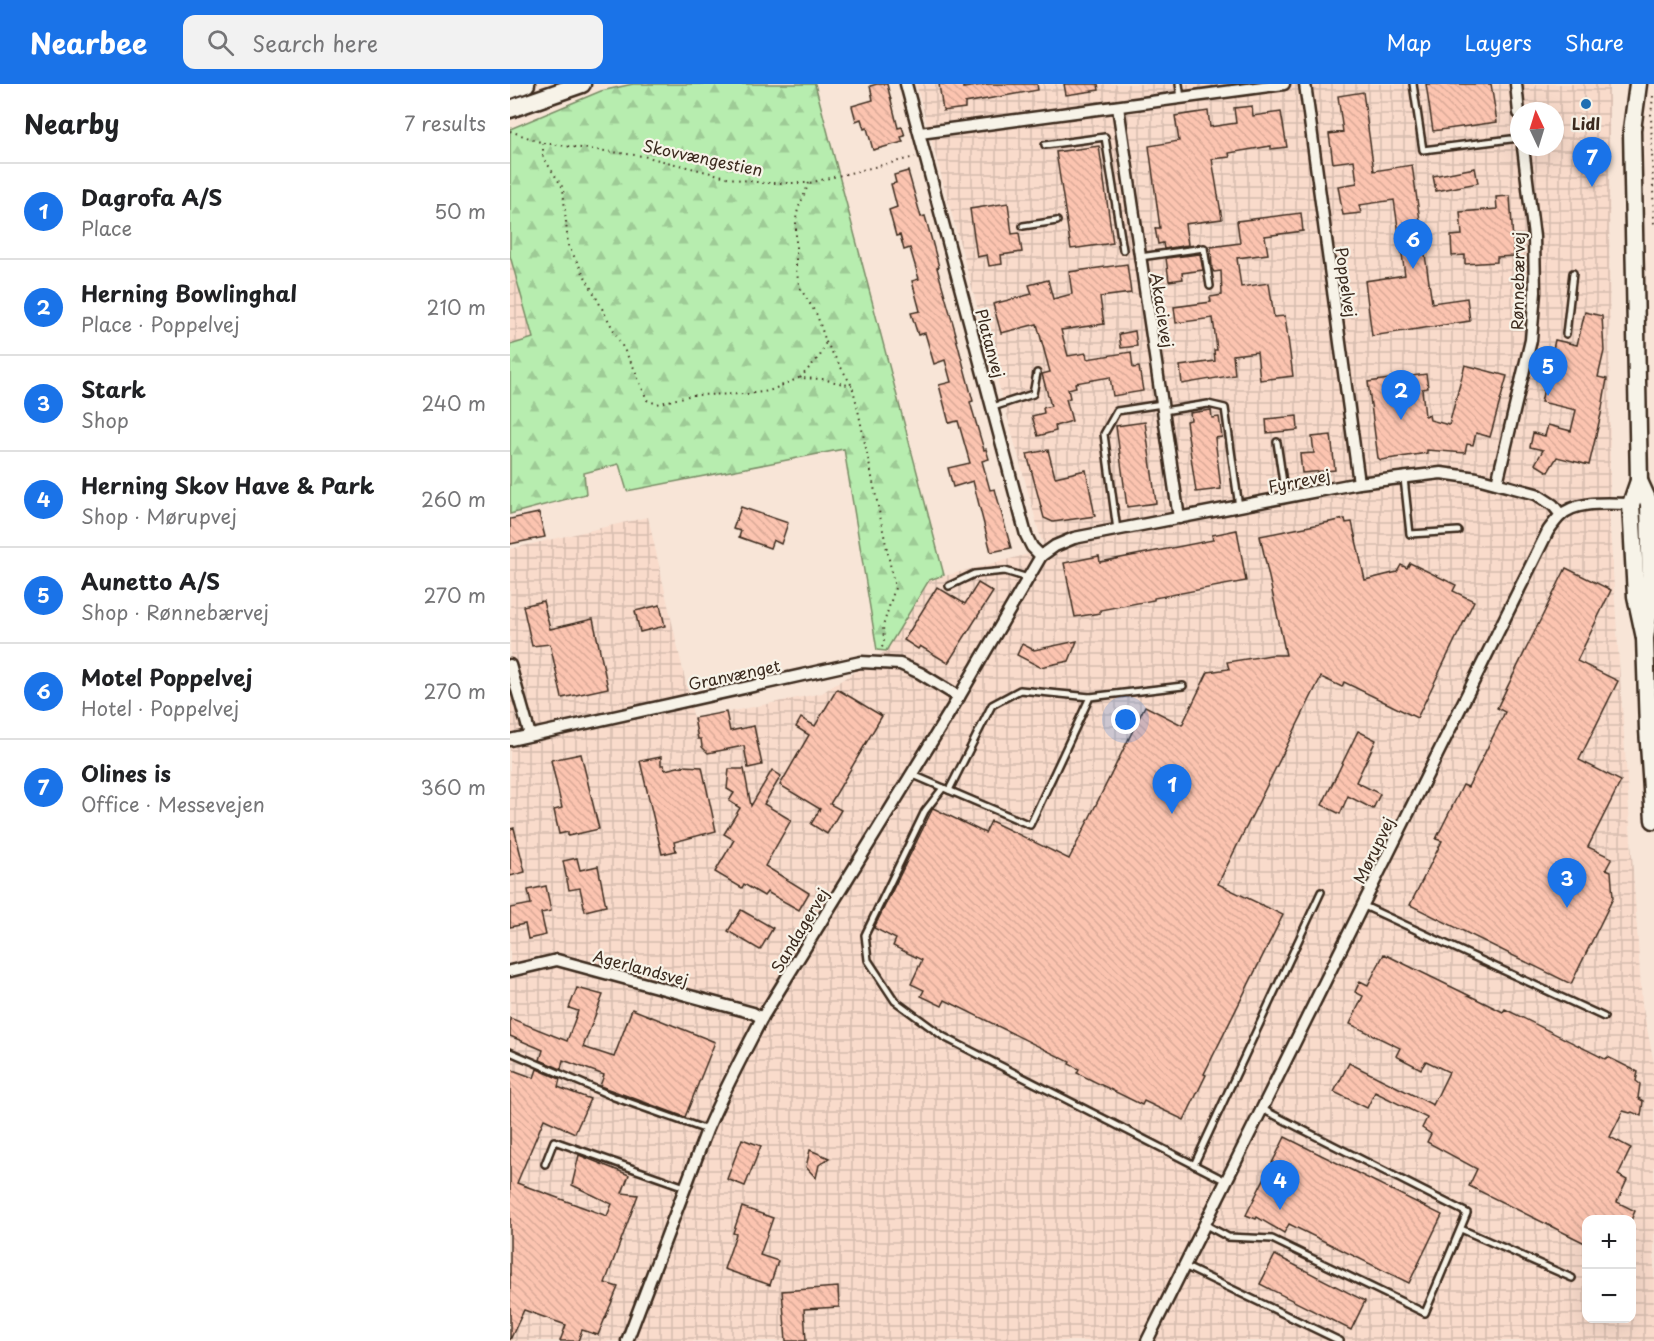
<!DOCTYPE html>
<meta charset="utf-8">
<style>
:root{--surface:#fff;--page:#f2f2f2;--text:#202124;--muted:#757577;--line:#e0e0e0;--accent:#1a73e8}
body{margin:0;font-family:"Playpen Sans",sans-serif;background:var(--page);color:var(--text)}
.controls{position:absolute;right:18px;bottom:18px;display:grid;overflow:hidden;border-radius:12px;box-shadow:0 6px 24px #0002}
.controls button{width:54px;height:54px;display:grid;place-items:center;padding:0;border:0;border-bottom:2px solid var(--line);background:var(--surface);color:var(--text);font:30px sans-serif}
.compass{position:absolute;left:1000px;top:18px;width:54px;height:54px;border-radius:50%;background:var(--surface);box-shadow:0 6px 24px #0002;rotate:356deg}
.you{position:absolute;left:616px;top:636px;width:21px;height:21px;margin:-15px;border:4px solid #fff;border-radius:50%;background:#1a73e8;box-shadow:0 0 0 9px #1a73e833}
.badge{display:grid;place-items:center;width:39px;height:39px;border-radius:50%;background:var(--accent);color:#fff;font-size:20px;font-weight:700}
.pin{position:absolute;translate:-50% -50px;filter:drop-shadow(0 2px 3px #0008)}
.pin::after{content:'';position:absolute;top:32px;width:21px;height:18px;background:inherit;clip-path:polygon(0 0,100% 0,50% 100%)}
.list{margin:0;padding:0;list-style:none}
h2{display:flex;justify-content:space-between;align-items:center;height:78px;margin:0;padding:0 24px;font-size:26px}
h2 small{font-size:20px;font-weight:400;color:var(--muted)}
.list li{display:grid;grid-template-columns:39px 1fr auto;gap:18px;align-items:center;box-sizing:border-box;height:96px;padding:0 24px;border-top:2px solid var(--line)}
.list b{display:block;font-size:22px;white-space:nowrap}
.list p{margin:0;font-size:20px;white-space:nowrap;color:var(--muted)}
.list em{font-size:20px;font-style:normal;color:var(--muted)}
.icon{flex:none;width:33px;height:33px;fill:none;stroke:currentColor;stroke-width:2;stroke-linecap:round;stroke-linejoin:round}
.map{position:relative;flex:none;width:1144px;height:1257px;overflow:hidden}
header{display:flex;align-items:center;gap:36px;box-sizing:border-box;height:84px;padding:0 30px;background:var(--accent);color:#fff}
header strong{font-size:28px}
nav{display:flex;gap:33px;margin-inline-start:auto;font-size:21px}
.search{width:420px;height:54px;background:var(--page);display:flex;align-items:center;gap:15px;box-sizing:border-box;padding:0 21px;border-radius:12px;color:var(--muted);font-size:22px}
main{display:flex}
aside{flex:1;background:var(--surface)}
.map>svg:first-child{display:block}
.industrial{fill:url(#industrial-grid);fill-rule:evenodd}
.forest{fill:url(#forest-firs);stroke:#798c66;stroke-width:1.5}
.building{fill:url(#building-back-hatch);stroke:#3b2a1e;stroke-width:1.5}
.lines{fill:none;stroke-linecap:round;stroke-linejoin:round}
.lane-casing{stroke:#3b2a1e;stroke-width:10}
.street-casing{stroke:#3b2a1e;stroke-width:15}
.secondary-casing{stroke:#3b2a1e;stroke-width:21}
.path{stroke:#3b2a1e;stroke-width:2;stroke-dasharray:1.5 4.5;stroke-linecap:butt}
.lane{stroke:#f7f3e8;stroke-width:5}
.street{stroke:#f7f3e8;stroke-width:10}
.secondary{stroke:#f7f3e8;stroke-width:16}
.poi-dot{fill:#1f6fb2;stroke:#f7f3e8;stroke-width:2}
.labels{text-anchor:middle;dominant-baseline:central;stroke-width:4.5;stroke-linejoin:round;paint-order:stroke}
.poi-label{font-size:16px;font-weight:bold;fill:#3b2a1e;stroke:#f7f3e8}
.street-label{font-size:16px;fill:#3b2a1e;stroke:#f7f3e8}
</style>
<header>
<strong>Nearbee</strong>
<div class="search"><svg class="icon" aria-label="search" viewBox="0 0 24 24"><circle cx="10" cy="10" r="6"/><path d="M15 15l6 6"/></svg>Search here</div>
<nav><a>Map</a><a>Layers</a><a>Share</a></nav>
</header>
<main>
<aside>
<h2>Nearby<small>7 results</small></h2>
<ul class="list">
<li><span class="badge">1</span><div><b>Dagrofa A/S</b><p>Place</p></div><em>50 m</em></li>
<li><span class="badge">2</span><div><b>Herning Bowlinghal</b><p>Place · Poppelvej</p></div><em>210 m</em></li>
<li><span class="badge">3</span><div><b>Stark</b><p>Shop</p></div><em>240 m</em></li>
<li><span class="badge">4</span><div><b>Herning Skov Have &amp; Park</b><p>Shop · Mørupvej</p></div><em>260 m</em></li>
<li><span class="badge">5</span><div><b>Aunetto A/S</b><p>Shop · Rønnebærvej</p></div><em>270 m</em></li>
<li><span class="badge">6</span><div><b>Motel Poppelvej</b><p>Hotel · Poppelvej</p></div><em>270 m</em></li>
<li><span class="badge">7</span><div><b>Olines is</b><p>Office · Messevejen</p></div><em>360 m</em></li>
</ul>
</aside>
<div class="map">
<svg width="1144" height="1257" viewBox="0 0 1144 1257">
<defs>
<pattern id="industrial-grid" width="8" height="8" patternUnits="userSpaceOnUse" patternTransform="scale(1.5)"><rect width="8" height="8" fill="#f9dbcb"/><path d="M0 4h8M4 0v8" fill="none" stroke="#d6bcae"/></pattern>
<pattern id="forest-firs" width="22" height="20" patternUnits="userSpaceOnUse" patternTransform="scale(1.5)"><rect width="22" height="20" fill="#b7edaf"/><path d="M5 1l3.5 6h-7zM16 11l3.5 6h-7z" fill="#9ecb96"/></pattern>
<pattern id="building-back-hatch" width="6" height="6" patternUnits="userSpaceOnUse" patternTransform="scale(1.5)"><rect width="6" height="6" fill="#fcc4b0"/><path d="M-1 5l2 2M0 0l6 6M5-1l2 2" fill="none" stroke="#d9a997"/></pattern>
</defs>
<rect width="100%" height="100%" fill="#f8e5d7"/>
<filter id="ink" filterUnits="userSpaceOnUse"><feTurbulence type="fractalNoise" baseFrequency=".0167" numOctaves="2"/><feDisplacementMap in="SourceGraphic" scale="12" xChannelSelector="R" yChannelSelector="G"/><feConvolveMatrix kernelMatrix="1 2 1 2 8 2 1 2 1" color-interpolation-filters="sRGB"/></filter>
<g filter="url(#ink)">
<!-- industrial -->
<g class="industrial">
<path d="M406,0H1099L1100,444L1132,920L1144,979V1257H0V465L138,433L184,635L312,609L376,567L419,496L534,466ZM1009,27H1045V63H1009ZM1076,1136H1122V1234H1076Z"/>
<path d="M0,172L23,254L0,261Z"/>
</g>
<!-- forest -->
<path class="forest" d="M123,0H305L434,491L419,496L376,567L367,566L334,365L117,407L109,380L74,389L76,410L0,430V261L23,254L0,172V45L91,7Z"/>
<!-- building -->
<g class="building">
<path d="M367,0H377L388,44L392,43L395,52L391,53L393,58L363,66L357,44L354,45L351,35L346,37L342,22L363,16L360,2Z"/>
<path d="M429,0H453V4L478,0H527L528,6L455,19V24L433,27Z"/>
<path d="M554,0H588L589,6L556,11Z"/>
<path d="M916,0H981L987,38L923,47Z"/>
<path d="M853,8L864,87L902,81L922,219L957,214L960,237L862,252L855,197L895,191L884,116L849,121L851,129L833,131L828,102L847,99L844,76L823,79L819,50L833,48L828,12Z"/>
<path d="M742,22L743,32L771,28L777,63L761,65V62L719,69L720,73L702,75L712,135L675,140L678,161L654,165L653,159L648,160L645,144H650L639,62L669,57L665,32L698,27L700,43L726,39L724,24Z"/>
<path d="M589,62L603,159L561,165L546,68Z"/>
<path d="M965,84L968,99L926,107L923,92Z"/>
<path d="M398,87L411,133L415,132L422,157L429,183L427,184L446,250H445L463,317L460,318L474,366L476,365L479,375L472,377L480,406L485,405L501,464L481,468L463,397L443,403L438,384L460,379L448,337L439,339L429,301L441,298L435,276L424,280L415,249L408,251L401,229L410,227L402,197L409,195L400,164L394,166L390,151L386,152L379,126L387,123L381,100L386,99L384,91Z"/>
<path d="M1000,112L1004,172L987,173V178L955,180V171L942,172L941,152L952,151L950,128L987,125L986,113Z"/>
<path d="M498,119L502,150L509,149L512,168L491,171L492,180L479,182L477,171L467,173L460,125Z"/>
<path d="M791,129L793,147L755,152L758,170L727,174L731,203L759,199L764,233L775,232L783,292L750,296L747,268L723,271L725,291L672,300L670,282L705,277L704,266H707L703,234L666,239L664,223L701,218L700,213L712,211L711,187L704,188L702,185L701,163L730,159L727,137Z"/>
<path d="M690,170L693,186L672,189L673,195L659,197L656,174Z"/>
<path d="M617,180L621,209L590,213L594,240L551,246L558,272L576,269L577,275L621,268L623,284L629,283L633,307L603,312L600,293L565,299L566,303L558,305L560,314L556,315L562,337L545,342L546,347L528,352L522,332L534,329L533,324L541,322L532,290L540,288L527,240L491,249L483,220L522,210L519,201L538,196L543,215L562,210L559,188Z"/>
<path d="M1075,228L1092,232L1094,267L1088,293L1097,295L1091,330L1079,381L1047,373L1038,388L1025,380L1033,366L1020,363L1023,349L1035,352L1038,341L1061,347L1066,326L1031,318L1045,256L1067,261Z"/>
<path d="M625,247L627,262L611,264L609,250Z"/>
<path d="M955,281L997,292L980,353L966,349L963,361L957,360L955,369L917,366V369L871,376L868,374L858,298L916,290L918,304L912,305L915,332L919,331L920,336L939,341Z"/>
<path d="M701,326L702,334L709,333L712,353L705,354L711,405L686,408L676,337L681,336L680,329Z"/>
<path d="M787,332L788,346L757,349L756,335Z"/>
<path d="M635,338L646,419L617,423L606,342Z"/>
<path d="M821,351L825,386L792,389L790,370L804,369L802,353Z"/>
<path d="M538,366L545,393L576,386L585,432L543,438L534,434L517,370Z"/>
<path d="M231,423L278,439L271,460L263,456L260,464L229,453L231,447L223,445Z"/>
<path d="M29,429L35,453L0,460V435Z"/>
<path d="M835,435L836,439L842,438L855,496L887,488L891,481L897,484L900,479L946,501L943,507L964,517L907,634L834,598L832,603L811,593L708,800L773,831L694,990L696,991L674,1036L634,1017L632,1021L567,989L569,985L559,980L560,978L435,916L432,922L411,912L414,906L401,900L412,876L383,862L386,855L364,844L423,724L475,749L481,737L559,775L635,622L672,641L698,588L719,585L717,578L761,571H776L750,452Z"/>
<path d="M727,446L736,497L644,514V516L590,526V529L565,533L554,479L589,472L590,478L703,456L702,451Z"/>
<path d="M1056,484L1101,506L1067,577L1108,597L1069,676L1111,697L1078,763L1102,774L1096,785L1101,787L1103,814L1061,900L900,821L932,757L926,755L953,701L958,703L995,628L987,624Z"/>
<path d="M468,499L483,508L438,579L410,562L408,565L394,556L427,503L455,520Z"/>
<path d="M33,517L40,545L83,535L98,604L52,614L40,560L22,562L13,522Z"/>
<path d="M150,521L155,542L130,548L125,527Z"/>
<path d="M567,557L559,577L530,583L507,571L512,560L524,566Z"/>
<path d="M327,605L372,632L320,720L331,726L317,750L301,740L310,725L270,701L299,651L286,643L291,634L305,642Z"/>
<path d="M216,628L220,647L244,642L252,681L238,684L234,662L198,669L192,663L191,655H188L184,634Z"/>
<path d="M848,647L866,656L846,698L870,710L863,725L838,712L830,730L812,721Z"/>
<path d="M71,670L89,745L58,752V748L49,750L44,726L52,724L41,676Z"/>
<path d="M151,673V681H154L155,686L172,682L192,683L206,747L164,758L166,767L152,770L130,677Z"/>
<path d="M219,685H234L241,722L262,686L271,692L254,720L281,736L255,782L299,809L289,826L257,808L254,812L234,800L232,804L205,788L224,756L214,750L230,724L219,717L224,709L217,705Z"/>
<path d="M4,744L15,788L0,792V745Z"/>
<path d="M67,774L70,786L88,782L96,822L75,827L70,804L59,806L53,777Z"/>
<path d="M36,802L41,827L31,829L36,851L18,855L15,840L0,843V824L21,820L18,806Z"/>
<path d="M231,826L263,844L250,866L218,847Z"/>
<path d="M874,870L993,928L995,925L1095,975L1098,973L1128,988L1126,997L1130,1000L1128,1014L1133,1017L1131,1032L1122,1028L1120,1029L1113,1027L1100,1053L1121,1064L1108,1091L1117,1096L1107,1118L1125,1127L1121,1136H1077V1160L959,1102L967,1085L917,1058L921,1050L912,1044L917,1034L865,1008L857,1024L824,1008L839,979L923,1021L939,988L916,977L911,985L886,972L890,964L840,940L853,912L845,908L850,897L858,901Z"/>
<path d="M67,904L93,911L73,963L104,973L122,925L205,958L175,1033L90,1002L94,991L53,976L51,985L30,976L33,966L0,952V934L57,957L68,927L59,924Z"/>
<path d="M0,985L24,994L27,985L50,995L48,1003L80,1015L65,1049L34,1035L7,1099L97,1132L102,1120L62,1101L69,1071L119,1091L112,1109L128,1111L95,1199L108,1203L88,1251L72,1246L68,1257H50L56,1241L14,1226L0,1256Z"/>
<path d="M775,1053L932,1131L899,1199L779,1140L774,1149L747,1133L746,1135L736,1131Z"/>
<path d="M232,1055L251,1062L235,1102L217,1095Z"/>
<path d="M300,1066L319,1074L309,1081L306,1094L296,1083Z"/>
<path d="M232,1123L263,1134L250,1171L268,1177L260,1201L214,1185L226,1150L223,1149Z"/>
<path d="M765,1171L855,1217L841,1246L750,1200Z"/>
<path d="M328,1203L329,1223L294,1225L296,1257H276L272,1207Z"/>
</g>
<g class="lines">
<defs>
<g id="lane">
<path d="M669,0L671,14"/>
<path d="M903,0L913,66L1009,54"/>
<path d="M535,61L595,53L613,166"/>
<path d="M513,142L547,137"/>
<path d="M630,173L694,164L700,202"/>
<path d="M1056,250L1063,189"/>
<path d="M483,323L523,310L527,289"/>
<path d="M653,327L698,320L715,324L729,423"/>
<path d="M767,358L775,412"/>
<path d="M894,394L900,450L948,447"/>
<path d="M607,446L594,350L607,327L652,320"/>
<path d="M439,502L464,490L495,487L518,494"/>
<path d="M401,690L520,741L580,613L673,602"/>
<path d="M433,704L415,727L355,851L358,876L385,917L434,953L716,1097"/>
<path d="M439,706L482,621L510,606L580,613"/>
<path d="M852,821L1094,933"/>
<path d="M0,968L104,1013L197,1046"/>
<path d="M35,1080L44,1057L175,1103"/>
<path d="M684,1081L811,808"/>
<path d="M694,1140L718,1153L762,1155L915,1229L957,1129L752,1025"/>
<path d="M951,1145L1062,1194"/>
<path d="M674,1182L830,1257"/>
</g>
<g id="street">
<path d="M396,0L516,451L522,463L531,472"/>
<path d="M795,0L849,399"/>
<path d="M1006,0L1009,29"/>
<path d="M608,23L669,434"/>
<path d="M410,49L774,0"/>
<path d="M987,399L1021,256L1025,208L1024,153L1013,63"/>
<path d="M0,581L20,651"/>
<path d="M0,656L351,578L390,580L410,589L449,613"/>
<path d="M0,887L47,876L243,929L252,934"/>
<path d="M117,1257L197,1046C213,1008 233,971 252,934L449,613L531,472L545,462L564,454L849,399L931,389L967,394L1026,410L1043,421L1051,431"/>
<path d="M637,1257L1038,447C1041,443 1045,437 1050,432C1066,416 1099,420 1121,420"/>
</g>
<g id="secondary">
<path d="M1128,0L1122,46L1129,397L1121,420L1126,512L1135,554"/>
<path d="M0,6L16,0"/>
<path d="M0,25L72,0"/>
<path d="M1129,397L1139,419L1141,512L1135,554L1138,645L1144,736"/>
</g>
</defs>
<!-- lane casing -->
<use href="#lane" class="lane-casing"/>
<!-- street casing -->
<use href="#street" class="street-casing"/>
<!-- secondary casing -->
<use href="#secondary" class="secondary-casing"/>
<!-- path -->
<g class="path">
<path d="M1143,12L1141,31L1144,141"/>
<path d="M0,47L33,59L133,72L225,95L254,99H299L405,73"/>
<path d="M33,59V73L53,104L58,161L124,284L137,316L147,320L182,311L238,310L259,307L289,294L312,295L342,302"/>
<path d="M299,99L288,125L286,135V186L290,204L307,231L316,258L342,302L347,321L385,504L373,542L374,558L371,566"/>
<path d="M290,294L310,272L316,258"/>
</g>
<!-- lane -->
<use href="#lane" class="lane"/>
<!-- street -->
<use href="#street" class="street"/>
<!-- secondary -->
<use href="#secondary" class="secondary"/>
</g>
</g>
<!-- markers -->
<circle class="poi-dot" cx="1076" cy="20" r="6"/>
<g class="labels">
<!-- poi labels -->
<g class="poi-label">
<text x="1076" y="39">Lidl</text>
</g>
<!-- street labels -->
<g class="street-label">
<text transform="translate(193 73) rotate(12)">Skovvængestien</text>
<text transform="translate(1007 197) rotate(-89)">Rønnebærvej</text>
<text transform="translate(837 198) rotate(82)">Poppelvej</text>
<text transform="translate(653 226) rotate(81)">Akacievej</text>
<text transform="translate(481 259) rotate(75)">Platanvej</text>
<text transform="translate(789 396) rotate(-11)">Fyrrevej</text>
<text transform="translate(224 590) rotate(-12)">Granvænget</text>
<text transform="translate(863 766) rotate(-64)">Mørupvej</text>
<text transform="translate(289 846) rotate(-59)">Sandagervej</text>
<text transform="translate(131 883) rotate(15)">Agerlandsvej</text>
</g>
</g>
</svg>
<div class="controls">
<button>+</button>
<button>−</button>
</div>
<svg class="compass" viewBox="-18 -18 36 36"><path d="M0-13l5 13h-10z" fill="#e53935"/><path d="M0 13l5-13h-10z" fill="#757577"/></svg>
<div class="you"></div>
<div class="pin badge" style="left:662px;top:730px">1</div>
<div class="pin badge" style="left:891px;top:336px">2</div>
<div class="pin badge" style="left:1057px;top:824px">3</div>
<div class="pin badge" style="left:770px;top:1126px">4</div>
<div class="pin badge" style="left:1038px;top:312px">5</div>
<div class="pin badge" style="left:903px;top:185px">6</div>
<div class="pin badge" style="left:1082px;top:103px">7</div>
</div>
</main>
